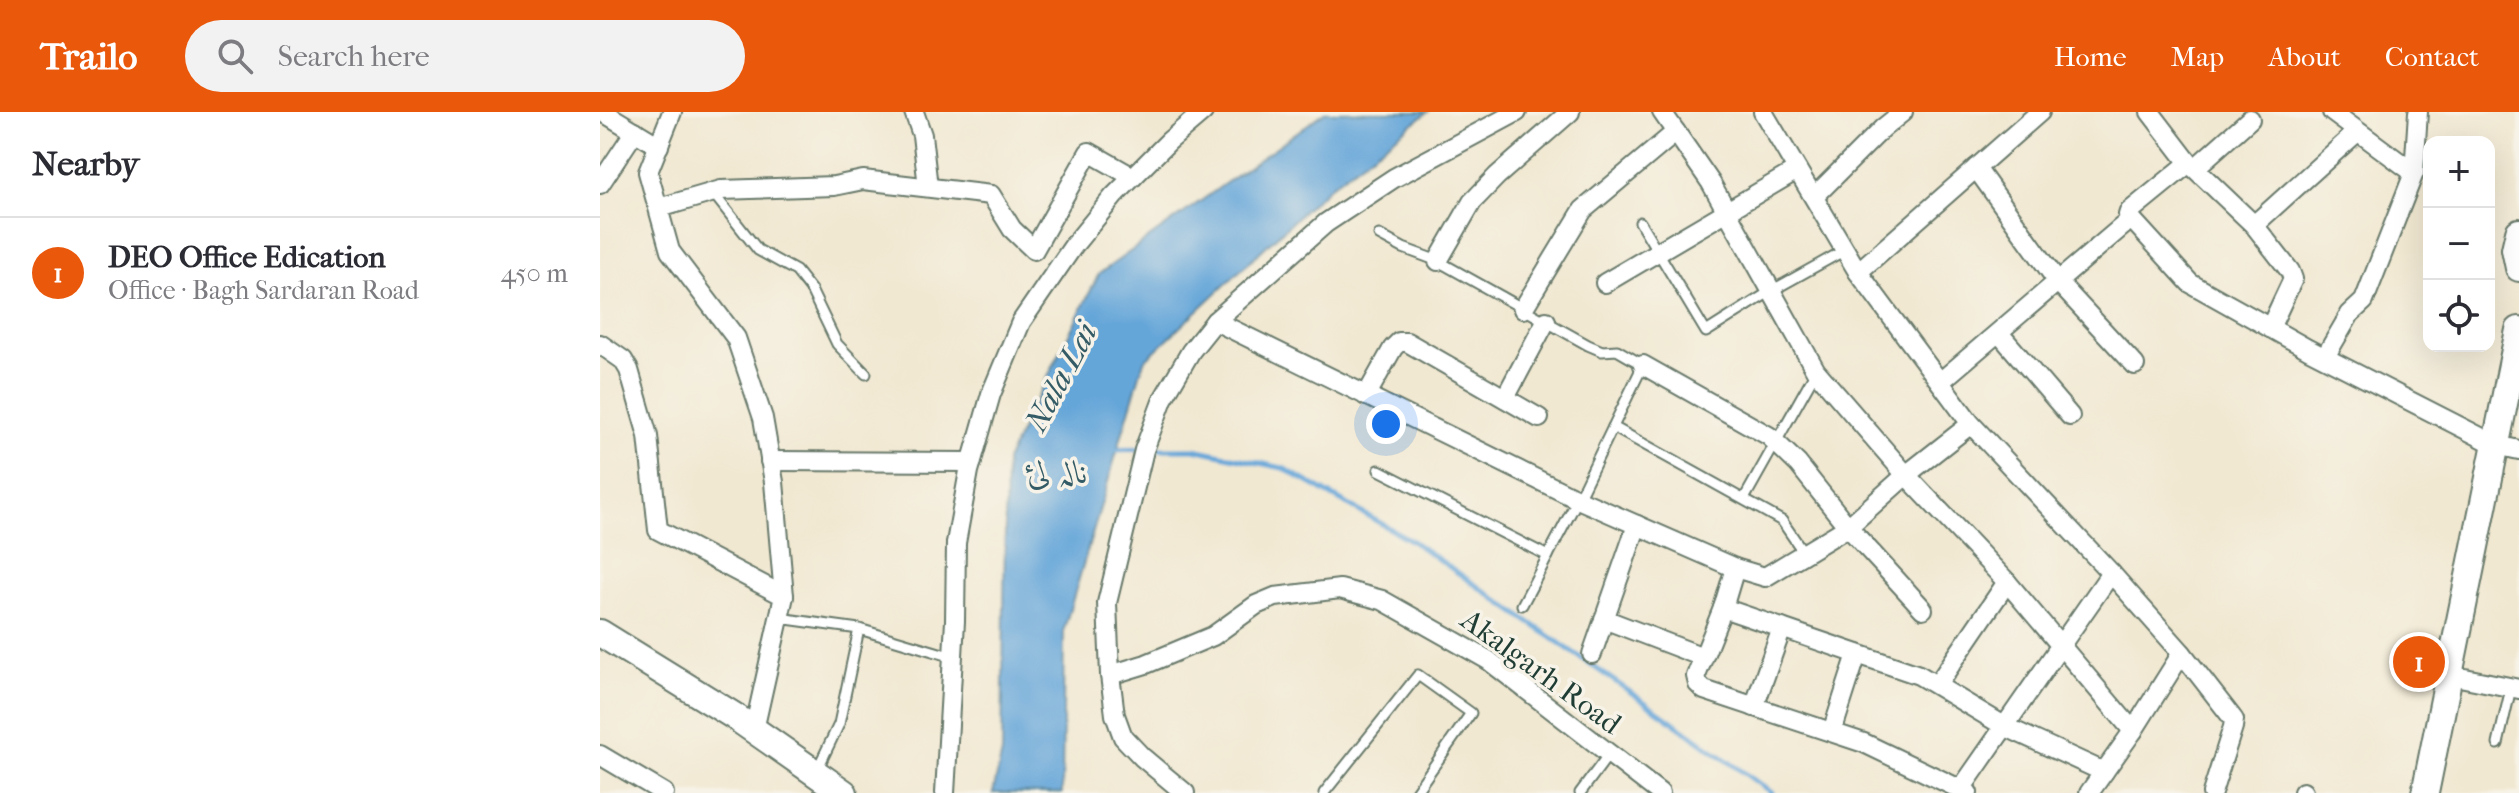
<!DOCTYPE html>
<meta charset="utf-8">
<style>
:root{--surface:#fff;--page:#f2f2f3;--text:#2b2b33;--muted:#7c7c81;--line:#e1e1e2;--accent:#ea580c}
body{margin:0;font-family:"IM FELL French Canon",Amiri,serif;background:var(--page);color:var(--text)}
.controls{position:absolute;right:24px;top:24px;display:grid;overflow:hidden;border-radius:16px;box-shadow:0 8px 32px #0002}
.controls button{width:72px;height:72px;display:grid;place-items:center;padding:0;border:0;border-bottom:2px solid var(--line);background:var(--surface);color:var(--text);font:40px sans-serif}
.you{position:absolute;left:786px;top:312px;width:28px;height:28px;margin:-20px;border:6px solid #fff;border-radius:50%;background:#1a73e8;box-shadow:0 0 0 12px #1a73e833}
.badge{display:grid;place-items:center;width:52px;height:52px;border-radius:50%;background:var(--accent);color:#fff;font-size:26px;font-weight:700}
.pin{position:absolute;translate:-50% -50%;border:4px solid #fff;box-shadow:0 2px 8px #0006}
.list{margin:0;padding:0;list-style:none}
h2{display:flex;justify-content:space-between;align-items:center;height:104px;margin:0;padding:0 32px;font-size:34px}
h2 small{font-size:26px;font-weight:400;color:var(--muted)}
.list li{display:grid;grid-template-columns:52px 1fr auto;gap:24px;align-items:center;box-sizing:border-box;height:112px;padding:0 32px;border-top:2px solid var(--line)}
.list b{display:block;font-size:30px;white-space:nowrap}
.list p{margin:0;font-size:26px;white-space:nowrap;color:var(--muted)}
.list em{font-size:26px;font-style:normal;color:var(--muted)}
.icon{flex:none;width:44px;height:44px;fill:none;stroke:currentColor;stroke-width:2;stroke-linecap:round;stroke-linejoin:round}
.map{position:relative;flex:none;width:1919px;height:681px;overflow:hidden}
header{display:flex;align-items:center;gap:48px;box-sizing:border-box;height:112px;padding:0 40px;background:var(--accent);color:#fff}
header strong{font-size:38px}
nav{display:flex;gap:44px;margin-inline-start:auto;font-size:28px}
.search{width:560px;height:72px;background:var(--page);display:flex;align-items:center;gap:20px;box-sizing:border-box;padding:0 28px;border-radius:44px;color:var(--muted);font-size:30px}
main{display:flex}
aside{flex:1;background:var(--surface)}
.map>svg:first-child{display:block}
.water{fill:#65a6d9;stroke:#427286;stroke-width:2}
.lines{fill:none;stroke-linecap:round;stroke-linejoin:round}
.stream{stroke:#65a6d9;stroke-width:5}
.lane-casing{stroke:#68796b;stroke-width:13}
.street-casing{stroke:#68796b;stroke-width:22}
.secondary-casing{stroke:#68796b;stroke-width:30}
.lane{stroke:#fff;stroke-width:9}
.street{stroke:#fff;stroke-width:18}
.secondary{stroke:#fff;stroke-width:26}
.labels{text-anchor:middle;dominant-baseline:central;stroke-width:7;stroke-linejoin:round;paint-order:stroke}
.street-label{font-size:30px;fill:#1f3d34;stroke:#f7f3e8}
.water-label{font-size:32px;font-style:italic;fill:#345c66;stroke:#f7f3e8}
</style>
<header>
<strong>Trailo</strong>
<div class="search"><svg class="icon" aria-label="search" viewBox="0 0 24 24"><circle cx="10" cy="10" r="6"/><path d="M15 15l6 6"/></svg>Search here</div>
<nav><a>Home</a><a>Map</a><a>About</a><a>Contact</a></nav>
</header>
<main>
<aside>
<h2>Nearby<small></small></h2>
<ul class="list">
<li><span class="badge">1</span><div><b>DEO Office Edication</b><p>Office · Bagh Sardaran Road</p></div><em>450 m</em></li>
</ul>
</aside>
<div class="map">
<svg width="1919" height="681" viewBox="0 0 1919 681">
<rect width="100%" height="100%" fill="#f7f3e8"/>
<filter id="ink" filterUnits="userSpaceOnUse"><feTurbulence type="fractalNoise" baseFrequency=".0125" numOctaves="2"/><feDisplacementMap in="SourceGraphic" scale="16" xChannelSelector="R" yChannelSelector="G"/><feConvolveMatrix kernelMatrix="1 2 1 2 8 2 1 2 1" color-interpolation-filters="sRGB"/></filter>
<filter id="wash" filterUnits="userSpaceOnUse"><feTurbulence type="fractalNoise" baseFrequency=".006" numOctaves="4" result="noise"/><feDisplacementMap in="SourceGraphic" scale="32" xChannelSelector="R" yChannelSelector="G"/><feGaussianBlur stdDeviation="1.8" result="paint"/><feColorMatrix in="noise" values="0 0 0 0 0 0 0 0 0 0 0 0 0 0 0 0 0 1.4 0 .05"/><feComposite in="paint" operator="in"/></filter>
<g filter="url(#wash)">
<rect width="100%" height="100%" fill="#f1e8d1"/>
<!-- water -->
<path class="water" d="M725,0H828L729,75L544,249L464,517L462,681H393L402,641L406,349L499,162Z"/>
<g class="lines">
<!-- stream -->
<g class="stream">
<path d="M549,337H594L683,356L812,429L1062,602L1172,681"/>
<path d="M513,338L539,337"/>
</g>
</g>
</g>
<g filter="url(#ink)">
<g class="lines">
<defs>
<g id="lane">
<path d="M113,81L158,138L196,159L211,178L237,232L266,262"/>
<path d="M1040,110L1106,220L1171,179L1245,138"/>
<path d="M779,123L803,136L838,149L988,233L1002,239L1017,238L1043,253L978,387L922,493"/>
<path d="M1013,315L1182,409L1204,441"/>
<path d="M779,358L948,444"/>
<path d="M1144,387L1216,259"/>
<path d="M179,506L259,517L353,545"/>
<path d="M1898,632L1911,576"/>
<path d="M217,658L239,612L259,517"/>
<path d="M724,681L818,563L871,601L815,681"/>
<path d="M980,681L1009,642"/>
</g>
<g id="street">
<path d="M3,0L59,34"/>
<path d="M72,0L48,60L70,139L136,226L163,306L174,370L184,484"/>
<path d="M314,0L322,23L328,75"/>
<path d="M1062,0L1111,71L1216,259L1306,363L1407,470L1533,619"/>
<path d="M1163,0L1258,160L1371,312L1511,461L1582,541L1631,604L1634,608L1633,615L1612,681"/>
<path d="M1550,0L1589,51L1654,113L1690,159L1693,167L1670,216"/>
<path d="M1732,0L1814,61"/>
<path d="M1589,51L1529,100L1528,103L1590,171L1708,237L1896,333L1919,338"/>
<path d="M1376,56L1458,170L1535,253"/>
<path d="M1595,56L1650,7"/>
<path d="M0,72L35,19"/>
<path d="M1214,85L1283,16L1303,0"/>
<path d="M59,96L121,78L234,74L263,68L391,83L412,117L434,138L489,40L533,65"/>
<path d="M1654,113L1757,20"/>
<path d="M838,149L872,90L897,64L970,0"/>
<path d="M1258,160L1440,0"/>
<path d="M1005,171L1197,58"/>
<path d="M923,197L983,98L1076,20"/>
<path d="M615,209L973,385L1135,456L1165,465L1248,415L1306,363L1371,312"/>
<path d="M1399,221L1470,304"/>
<path d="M0,232L23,248L29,258L48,324L58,418L184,484L154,618"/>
<path d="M1725,245L1750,202L1764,189L1814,61L1818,0"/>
<path d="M1043,253L1169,324L1198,352L1248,415L1323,497"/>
<path d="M1340,270L1531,107"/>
<path d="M766,284L793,236L799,230H807L939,306"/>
<path d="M905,286L946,209"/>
<path d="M170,349L372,350"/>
<path d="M1135,456L1123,496L1096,564L1098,572L1104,578L1264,631L1368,681"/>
<path d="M1123,496L1319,563L1404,614L1504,660"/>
<path d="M1004,507L1103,545"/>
<path d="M992,542L1037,413"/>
<path d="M510,563L546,552L613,524L656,493L675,485L740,477L782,488L888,548L1060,681"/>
<path d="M1850,563L1919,577"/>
<path d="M1337,573L1407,470"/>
<path d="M1154,595L1182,516"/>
<path d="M1232,620L1257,542"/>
<path d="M0,643L64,681"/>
<path d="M1361,677L1511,461"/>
<path d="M345,681L355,509L356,431L369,359L391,282L421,210L474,133L514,84L569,29L603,0"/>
<path d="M585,681L542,645L523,625L515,603L510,563L507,491L544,338L563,287L591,239L615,209L726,111L794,66L917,0"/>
<path d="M1489,681L1533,619L1582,541"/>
<path d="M1703,681V680"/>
</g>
<g id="secondary">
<path d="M1919,120L1915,137L1919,156"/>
<path d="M0,521L134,604L244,681"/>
<path d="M1825,681L1919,218"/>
</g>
</defs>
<!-- lane casing -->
<use href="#lane" class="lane-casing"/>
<!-- street casing -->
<use href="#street" class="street-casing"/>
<!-- secondary casing -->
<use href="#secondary" class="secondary-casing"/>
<!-- lane -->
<use href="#lane" class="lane"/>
<!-- street -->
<use href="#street" class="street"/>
<!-- secondary -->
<use href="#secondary" class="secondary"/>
</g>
</g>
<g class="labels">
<!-- street labels -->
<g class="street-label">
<text transform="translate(941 560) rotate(36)">Akalgarh Road</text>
</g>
<!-- water labels -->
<g class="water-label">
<text transform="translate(461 265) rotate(-62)">Nala Lai</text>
<text x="458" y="360">نالہ لئ</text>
</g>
</g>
</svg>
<div class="controls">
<button>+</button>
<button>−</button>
<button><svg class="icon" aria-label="locate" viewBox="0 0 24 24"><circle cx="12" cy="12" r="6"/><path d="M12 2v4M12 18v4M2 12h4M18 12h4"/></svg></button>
</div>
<div class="you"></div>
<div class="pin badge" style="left:1819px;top:550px">1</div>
</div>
</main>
